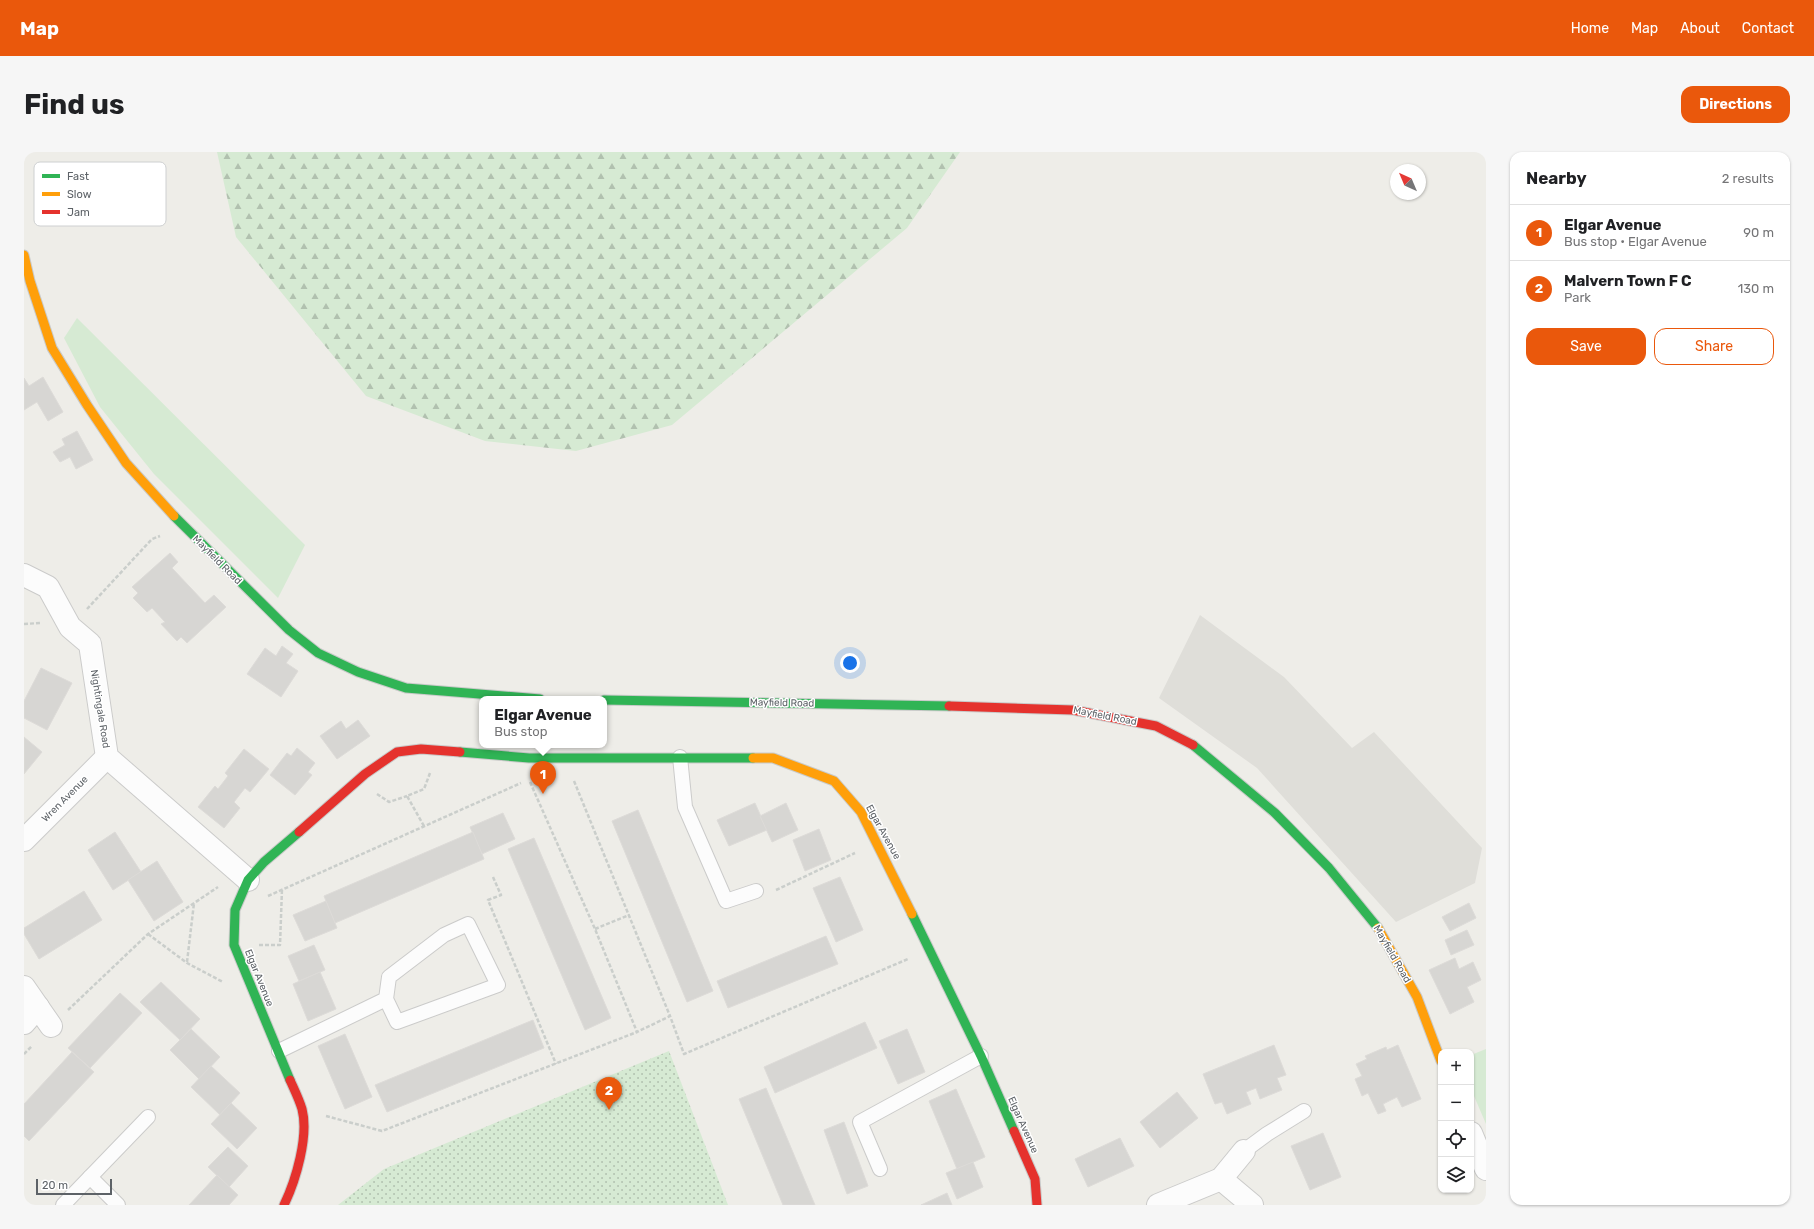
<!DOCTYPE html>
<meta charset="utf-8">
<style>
:root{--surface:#fff;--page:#f6f6f6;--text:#202124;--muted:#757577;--line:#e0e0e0;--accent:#ea580c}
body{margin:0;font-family:Rubik,sans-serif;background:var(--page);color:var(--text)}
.controls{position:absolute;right:12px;bottom:12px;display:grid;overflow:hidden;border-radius:8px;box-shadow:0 1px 3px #0004}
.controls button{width:36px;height:36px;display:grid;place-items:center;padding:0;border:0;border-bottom:1px solid var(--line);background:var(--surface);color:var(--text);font:20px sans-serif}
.compass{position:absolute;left:1366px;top:12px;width:36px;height:36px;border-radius:50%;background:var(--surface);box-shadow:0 1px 3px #0004;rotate:316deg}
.scale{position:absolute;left:12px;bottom:10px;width:76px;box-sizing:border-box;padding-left:4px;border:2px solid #5d6267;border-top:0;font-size:11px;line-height:14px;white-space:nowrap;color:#5d6267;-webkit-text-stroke:3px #fff;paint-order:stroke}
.you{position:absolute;left:826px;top:511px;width:14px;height:14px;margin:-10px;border:3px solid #fff;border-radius:50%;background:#1a73e8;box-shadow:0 0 0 6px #1a73e833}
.badge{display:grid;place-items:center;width:26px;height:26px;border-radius:50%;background:var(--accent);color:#fff;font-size:13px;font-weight:700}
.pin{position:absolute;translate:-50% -33px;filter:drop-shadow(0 1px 2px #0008)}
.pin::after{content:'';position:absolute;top:21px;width:14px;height:12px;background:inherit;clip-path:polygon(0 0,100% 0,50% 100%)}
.popup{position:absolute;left:455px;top:544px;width:128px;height:52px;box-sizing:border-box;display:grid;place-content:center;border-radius:8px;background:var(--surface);filter:drop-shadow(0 1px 3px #0005);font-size:13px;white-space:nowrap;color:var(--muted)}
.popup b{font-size:15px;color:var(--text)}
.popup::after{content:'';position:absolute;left:50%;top:100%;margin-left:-8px;border:8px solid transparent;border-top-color:var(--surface)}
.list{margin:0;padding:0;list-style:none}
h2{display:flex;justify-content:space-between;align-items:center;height:52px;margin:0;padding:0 16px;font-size:17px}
h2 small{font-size:13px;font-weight:400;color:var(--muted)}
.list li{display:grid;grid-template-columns:26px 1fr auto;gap:12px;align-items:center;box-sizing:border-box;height:56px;padding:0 16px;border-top:1px solid var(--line)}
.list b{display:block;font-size:15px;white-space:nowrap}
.list p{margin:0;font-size:13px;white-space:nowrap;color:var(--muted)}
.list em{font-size:13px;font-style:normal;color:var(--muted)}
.actions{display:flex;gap:8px;padding:12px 16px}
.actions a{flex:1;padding:9px 0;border:1px solid var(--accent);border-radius:12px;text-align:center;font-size:14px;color:var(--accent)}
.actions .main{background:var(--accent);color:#fff}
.icon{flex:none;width:22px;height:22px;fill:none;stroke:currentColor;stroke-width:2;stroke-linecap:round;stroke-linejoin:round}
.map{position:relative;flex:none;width:1462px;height:1053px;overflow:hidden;border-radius:12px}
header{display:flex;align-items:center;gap:24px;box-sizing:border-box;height:56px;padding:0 20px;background:var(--accent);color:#fff}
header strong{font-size:19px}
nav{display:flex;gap:22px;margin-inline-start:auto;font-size:14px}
.intro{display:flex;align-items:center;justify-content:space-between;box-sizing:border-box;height:96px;padding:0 24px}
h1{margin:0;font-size:28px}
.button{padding:10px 18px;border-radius:12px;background:var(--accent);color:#fff;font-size:14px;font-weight:700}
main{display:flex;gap:24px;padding:0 24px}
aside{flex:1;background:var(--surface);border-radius:12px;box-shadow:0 1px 3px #0004}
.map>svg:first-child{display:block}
.industrial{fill:#dfded9}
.green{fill:#d6ead3}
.forest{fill:url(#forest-firs)}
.park{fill:url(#park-dots)}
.building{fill:#d7d6d3;stroke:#dddbd8}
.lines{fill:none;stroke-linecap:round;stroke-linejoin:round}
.lane-casing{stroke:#cbcbca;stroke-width:16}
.street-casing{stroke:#cbcbca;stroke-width:24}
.fast-casing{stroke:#c9cac9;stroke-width:11}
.slow-casing{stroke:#c9cac9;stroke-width:11}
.jam-casing{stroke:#c9cac9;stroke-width:11}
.path{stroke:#cacecb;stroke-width:2.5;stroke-dasharray:4 2;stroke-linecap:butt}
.lane{stroke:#fcfcfc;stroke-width:14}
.street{stroke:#fcfcfc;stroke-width:22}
.fast{stroke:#30b455;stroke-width:9}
.slow{stroke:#ff9f0a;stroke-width:9}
.jam{stroke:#e5322d;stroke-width:9}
.labels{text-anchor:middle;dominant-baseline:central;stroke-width:3;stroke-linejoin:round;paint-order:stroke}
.street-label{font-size:10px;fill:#5d6267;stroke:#fff}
.key{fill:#fff;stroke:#ced0d1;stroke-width:1}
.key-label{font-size:11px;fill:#5d6267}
</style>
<header>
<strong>Map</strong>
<nav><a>Home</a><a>Map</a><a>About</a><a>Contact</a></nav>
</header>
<div class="intro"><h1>Find us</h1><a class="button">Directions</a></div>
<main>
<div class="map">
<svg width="1462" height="1053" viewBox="0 0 1462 1053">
<defs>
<pattern id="forest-firs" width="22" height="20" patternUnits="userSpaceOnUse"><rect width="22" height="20" fill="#d6ead3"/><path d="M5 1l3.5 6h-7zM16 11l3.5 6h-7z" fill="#b1c1af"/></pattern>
<pattern id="park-dots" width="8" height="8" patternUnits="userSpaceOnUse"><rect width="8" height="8" fill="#d6ead3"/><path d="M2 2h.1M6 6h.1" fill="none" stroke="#b1c1af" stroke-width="1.8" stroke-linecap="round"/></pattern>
</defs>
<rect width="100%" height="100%" fill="#eeede8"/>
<!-- industrial -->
<path class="industrial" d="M1176,463L1260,525L1328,596L1350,580L1458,696L1451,731L1372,770L1233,616L1135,546Z"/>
<!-- green -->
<g class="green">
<path d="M53,166L281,393L254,446L130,322L76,255L40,186Z"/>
<path d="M1462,897V972L1447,937V903Z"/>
</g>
<!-- forest -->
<path class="forest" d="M193,0H936L883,76L648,273L552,299L461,289L342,244L212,85Z"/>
<!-- park -->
<path class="park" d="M645,899L704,1053H314L360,1017Z"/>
<!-- building -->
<g class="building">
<path d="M19,225L39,260L24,269L13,250L0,258V226L5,234Z"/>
<path d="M53,279L69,308L52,317L46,305L36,310L29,300L41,293L38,287Z"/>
<path d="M146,401L154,410L148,416L181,451L190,443L202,455L163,491L157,485L153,489L137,472L141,470L128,456L123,460L109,446L114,441L108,435Z"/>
<path d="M258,494L269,502L262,511L274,519L257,545L223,522L241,496L252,504Z"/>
<path d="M17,516L48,531L23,578L0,566V549Z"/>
<path d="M334,568L346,584L313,607L296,584L317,569L322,577Z"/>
<path d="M0,585L18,600L0,622Z"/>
<path d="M273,596L291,611L284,620L288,623L271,643L246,623L263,601L267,604Z"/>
<path d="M220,597L245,617L226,640L221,636L210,650L216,656L200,676L174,655L191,634L194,637L204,624L201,621Z"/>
<path d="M731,651L743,678L705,694L693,668Z"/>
<path d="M762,651L774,678L748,690L736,664Z"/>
<path d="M614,658L689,839L663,850L588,669Z"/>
<path d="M479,661L491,687L458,702L446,675Z"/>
<path d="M795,677L807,708L781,719L769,688Z"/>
<path d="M91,680L117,720L89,738L64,698Z"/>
<path d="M449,680L460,707L311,771L300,744Z"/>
<path d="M510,686L587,866L561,878L484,697Z"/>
<path d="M133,709L159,750L130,769L104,728Z"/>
<path d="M816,725L839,778L812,790L789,736Z"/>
<path d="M60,739L78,768L15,807L0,782V776Z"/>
<path d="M302,749L313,776L281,789L269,763Z"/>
<path d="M1445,751L1452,766L1426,779L1418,765Z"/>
<path d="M1443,778L1450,793L1427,803L1421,788Z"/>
<path d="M802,784L814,812L704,856L693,829Z"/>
<path d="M290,793L301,818L275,829L264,804Z"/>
<path d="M1431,806L1435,817L1449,810L1457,828L1443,835L1450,850L1426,862L1405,818Z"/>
<path d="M296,820L312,857L284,869L269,832Z"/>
<path d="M137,830L176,867L156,888L116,850Z"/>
<path d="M96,841L118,861L66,916L44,896Z"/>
<path d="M509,868L520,896L363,960L351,933Z"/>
<path d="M841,870L853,896L751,941L740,915Z"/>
<path d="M167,877L196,905L175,927L146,898Z"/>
<path d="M883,877L901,920L874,932L855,889Z"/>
<path d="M321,882L348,945L321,957L294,894Z"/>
<path d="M1250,893L1262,923L1253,926L1258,938L1236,947L1232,936L1222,940L1227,952L1203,962L1198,950L1191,952L1179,922Z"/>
<path d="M1374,893L1397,947L1378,955L1373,945L1359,952L1362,959L1354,962L1344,941L1338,944L1331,927L1338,924L1332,912L1343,907L1341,904L1362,895L1363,898Z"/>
<path d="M48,900L70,920L5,989L0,984V952Z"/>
<path d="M187,914L216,941L196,963L167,935Z"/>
<path d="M742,936L791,1053H759L715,947Z"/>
<path d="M932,937L961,1005L933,1017L905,949Z"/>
<path d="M1153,940L1174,966L1136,996L1116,970Z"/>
<path d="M207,951L233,976L213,997L187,972Z"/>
<path d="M820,970L844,1034L823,1042L800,978Z"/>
<path d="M1299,981L1317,1025L1286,1038L1267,994Z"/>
<path d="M1096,986L1110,1014L1064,1035L1051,1007Z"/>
<path d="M204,995L224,1014L205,1035L184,1015Z"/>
<path d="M949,1010L959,1035L933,1047L922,1021Z"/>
<path d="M193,1023L214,1043L205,1053H165Z"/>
<path d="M923,1041L928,1053H897Z"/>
</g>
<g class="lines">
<defs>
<g id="lane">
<path d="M656,605L661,655L702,749L732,739"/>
<path d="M255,899L362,847L373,870L474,833L444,772L420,783L365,825L362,847"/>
<path d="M1220,999L1243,982L1280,959"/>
<path d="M856,1017L836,970L957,904"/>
<path d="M66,1025L94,1053"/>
<path d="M39,1053L124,965"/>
</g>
<g id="street">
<path d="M0,423L24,435L46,475L66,492L83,605L224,728"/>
<path d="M0,688L83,605"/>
<path d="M0,835L27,874"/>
<path d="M0,871L14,855"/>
<path d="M1447,981L1462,1017"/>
<path d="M1197,1027L1228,1053"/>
<path d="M1134,1053L1197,1027L1220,999"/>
</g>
<g id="fast">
<path d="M150,364L265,478L294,501L334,520L382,536L516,547"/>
<path d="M580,548L925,554"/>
<path d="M1169,593L1251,661L1305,716L1354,776"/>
<path d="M436,600L505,606H729"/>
<path d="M888,762L957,904L990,979"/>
<path d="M266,928L210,793L211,758L224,728L240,710L275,680"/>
</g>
<g id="slow">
<path d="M0,103L6,129L28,196L63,253L102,311L150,364"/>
<path d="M729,606H749L810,629L837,660L888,762"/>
<path d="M1354,776L1393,845L1417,909"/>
</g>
<g id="jam">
<path d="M925,554L1049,558L1132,574L1169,593"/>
<path d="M275,680L341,622L373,600L397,597L436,600"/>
<path d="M990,979L1011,1027L1013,1053"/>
<path d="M260,1053C272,1028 285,984 278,957C275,947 270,937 266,928"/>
</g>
</defs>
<!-- lane casing -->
<use href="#lane" class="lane-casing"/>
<!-- street casing -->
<use href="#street" class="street-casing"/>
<!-- fast casing -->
<use href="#fast" class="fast-casing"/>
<!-- slow casing -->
<use href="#slow" class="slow-casing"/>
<!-- jam casing -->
<use href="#jam" class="jam-casing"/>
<!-- path -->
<g class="path">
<path d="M63,457L128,387L136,384"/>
<path d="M0,472L16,471"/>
<path d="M550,629L646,864"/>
<path d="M506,630L571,777L613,880L646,864L660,902L884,807"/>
<path d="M353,642L365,650L383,644"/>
<path d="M400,674L383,644L400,637L406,621"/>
<path d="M469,725L477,743L464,748L532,912"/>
<path d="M752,738L831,701"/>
<path d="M244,744L497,631"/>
<path d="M571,777L605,763"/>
<path d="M124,782L163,811L199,830"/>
<path d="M235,793H256L258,737"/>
<path d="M163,810L170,751"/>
<path d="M44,858L124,782L194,735"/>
<path d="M0,902L8,894"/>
<path d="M302,964L358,979L613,880"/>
</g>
<!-- lane -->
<use href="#lane" class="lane"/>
<!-- street -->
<use href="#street" class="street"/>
<!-- fast -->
<use href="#fast" class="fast"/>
<!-- slow -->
<use href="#slow" class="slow"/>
<!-- jam -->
<use href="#jam" class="jam"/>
</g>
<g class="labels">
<!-- street labels -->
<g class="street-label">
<text transform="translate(193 408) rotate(45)">Mayfield Road</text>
<text transform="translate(758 551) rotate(1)">Mayfield Road</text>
<text transform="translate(76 557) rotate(81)">Nightingale Road</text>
<text transform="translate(1081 564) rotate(11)">Mayfield Road</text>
<text transform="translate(41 647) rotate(-45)">Wren Avenue</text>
<text transform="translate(859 680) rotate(61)">Elgar Avenue</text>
<text transform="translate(1368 802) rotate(60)">Mayfield Road</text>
<text transform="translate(235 826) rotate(68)">Elgar Avenue</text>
<text transform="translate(999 973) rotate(66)">Elgar Avenue</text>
</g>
</g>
<!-- legend -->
<rect x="10" y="10" width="132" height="64" rx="6" class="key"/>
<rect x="18" y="22" width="18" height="4" fill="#30b455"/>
<rect x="18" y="40" width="18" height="4" fill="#ff9f0a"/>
<rect x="18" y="58" width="18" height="4" fill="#e5322d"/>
<g class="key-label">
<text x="43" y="28">Fast</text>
<text x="43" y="46">Slow</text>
<text x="43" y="64">Jam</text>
</g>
</svg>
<div class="controls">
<button>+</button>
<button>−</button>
<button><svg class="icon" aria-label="locate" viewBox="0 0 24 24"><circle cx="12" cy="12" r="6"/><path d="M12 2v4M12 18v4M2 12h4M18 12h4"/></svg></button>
<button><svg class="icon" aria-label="layers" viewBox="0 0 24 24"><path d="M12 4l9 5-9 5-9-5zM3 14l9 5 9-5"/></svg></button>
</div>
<svg class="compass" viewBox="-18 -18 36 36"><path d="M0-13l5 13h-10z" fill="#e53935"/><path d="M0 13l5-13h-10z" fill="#757577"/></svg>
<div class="scale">20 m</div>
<div class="you"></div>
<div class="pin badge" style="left:519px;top:642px">1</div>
<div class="popup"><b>Elgar Avenue</b>Bus stop</div>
<div class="pin badge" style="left:585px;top:958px">2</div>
</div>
<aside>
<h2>Nearby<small>2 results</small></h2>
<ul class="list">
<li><span class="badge">1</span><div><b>Elgar Avenue</b><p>Bus stop · Elgar Avenue</p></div><em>90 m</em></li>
<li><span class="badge">2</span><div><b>Malvern Town F C</b><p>Park</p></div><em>130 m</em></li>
</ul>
<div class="actions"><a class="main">Save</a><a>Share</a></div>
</aside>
</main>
